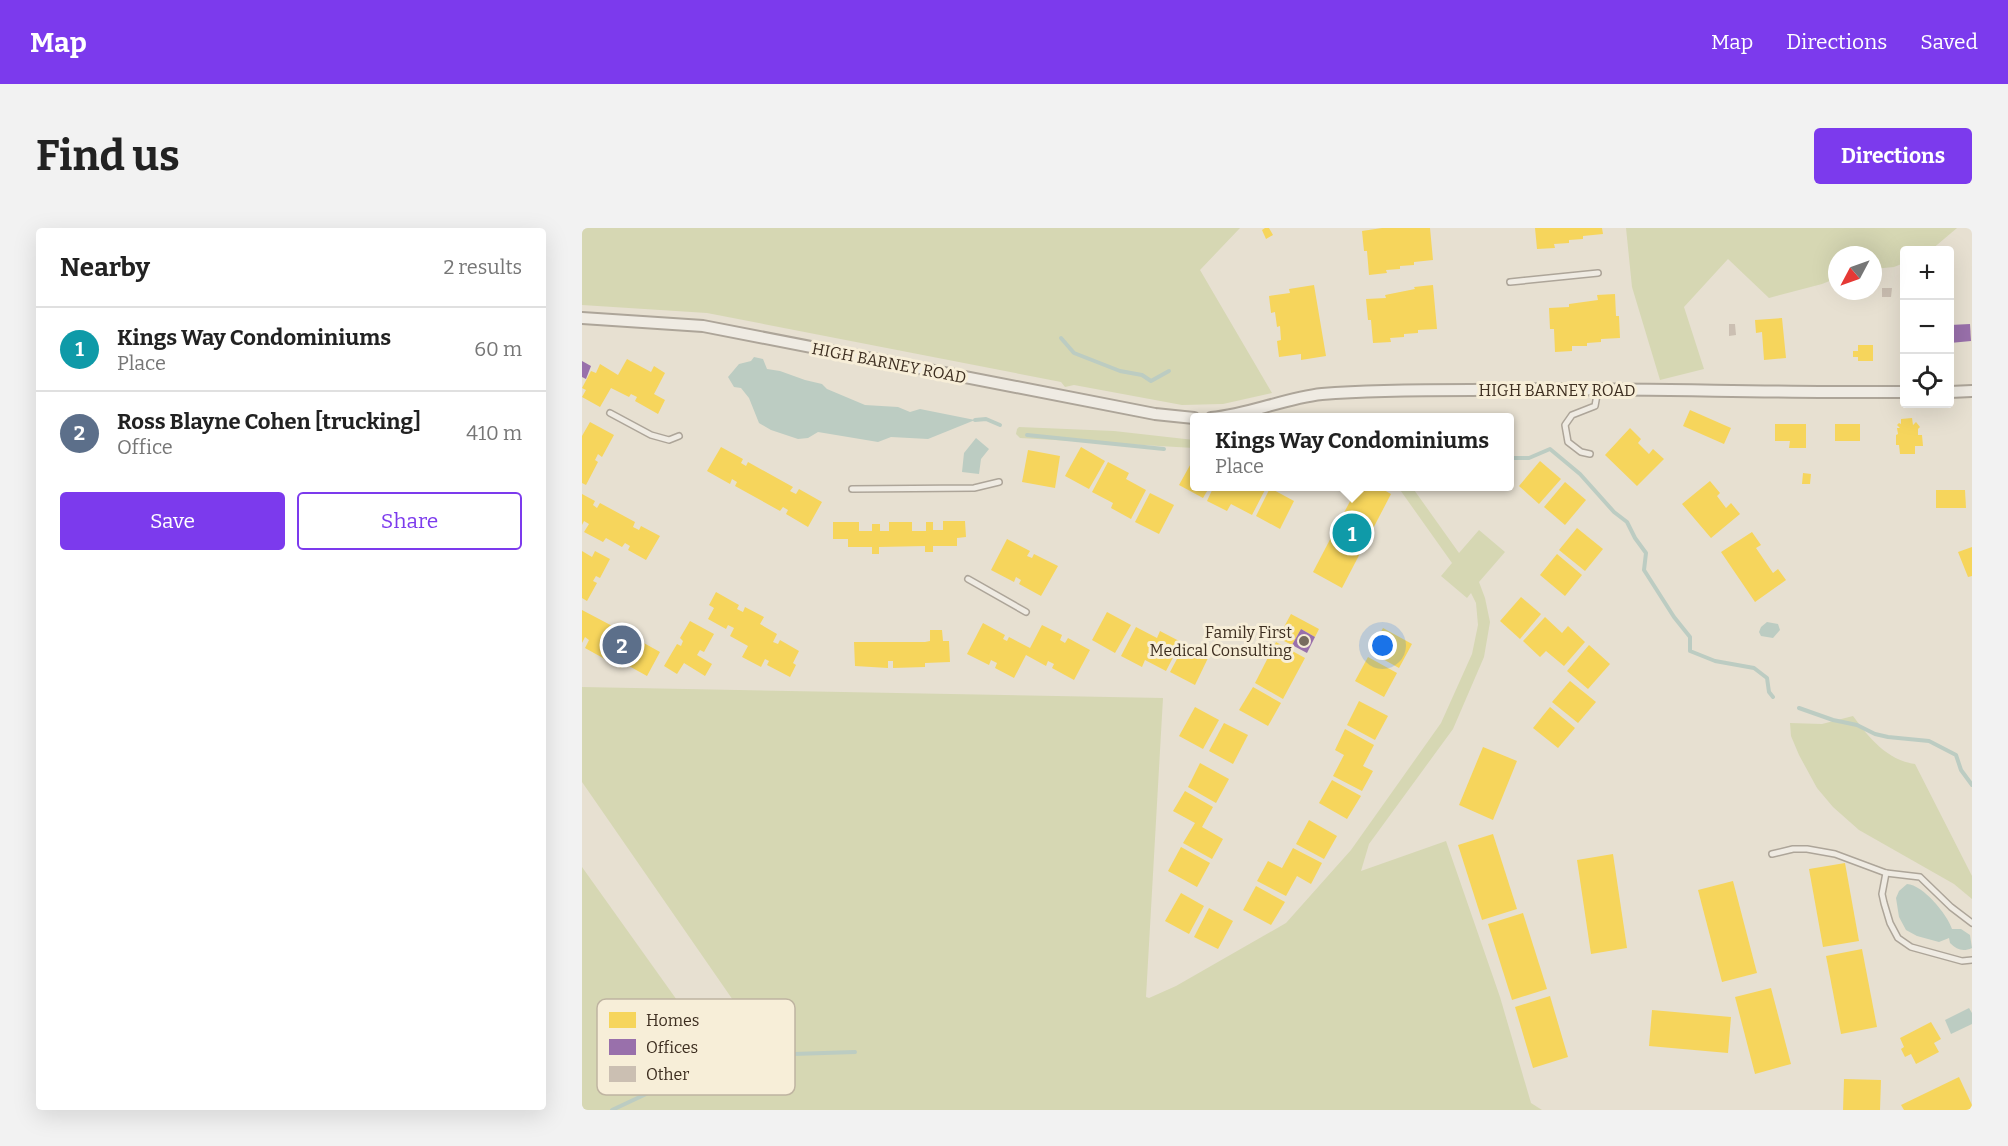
<!DOCTYPE html>
<meta charset="utf-8">
<style>
:root{--surface:#fff;--page:#f2f2f2;--text:#222;--muted:#767676;--line:#e0e0e0;--accent:#7c3aed}
body{margin:0;font-family:Bitter,serif;background:var(--page);color:var(--text)}
.controls{position:absolute;right:18px;top:18px;display:grid;overflow:hidden;border-radius:6px;box-shadow:0 6px 24px #0002}
.controls button{width:54px;height:54px;display:grid;place-items:center;padding:0;border:0;border-bottom:2px solid var(--line);background:var(--surface);color:var(--text);font:30px sans-serif}
.compass{position:absolute;left:1246px;top:18px;width:54px;height:54px;border-radius:50%;background:var(--surface);box-shadow:0 6px 24px #0002;rotate:229deg}
.you{position:absolute;left:801px;top:418px;width:21px;height:21px;margin:-15px;border:4px solid #fff;border-radius:50%;background:#1a73e8;box-shadow:0 0 0 9px #1a73e833}
.badge{display:grid;place-items:center;width:39px;height:39px;border-radius:50%;background:var(--accent);color:#fff;font-size:20px;font-weight:700}
.pin{position:absolute;translate:-50% -50%;border:3px solid #fff;box-shadow:0 2px 6px #0006}
.popup{position:absolute;left:608px;top:185px;width:324px;height:78px;box-sizing:border-box;display:grid;place-content:center;border-radius:6px;background:var(--surface);filter:drop-shadow(0 2px 4px #0005);font-size:20px;white-space:nowrap;color:var(--muted)}
.popup b{font-size:22px;color:var(--text)}
.popup::after{content:'';position:absolute;left:50%;top:100%;margin-left:-12px;border:12px solid transparent;border-top-color:var(--surface)}
.list{margin:0;padding:0;list-style:none}
h2{display:flex;justify-content:space-between;align-items:center;height:78px;margin:0;padding:0 24px;font-size:26px}
h2 small{font-size:20px;font-weight:400;color:var(--muted)}
.list li{display:grid;grid-template-columns:39px 1fr auto;gap:18px;align-items:center;box-sizing:border-box;height:84px;padding:0 24px;border-top:2px solid var(--line)}
.list b{display:block;font-size:22px;white-space:nowrap}
.list p{margin:0;font-size:20px;white-space:nowrap;color:var(--muted)}
.list em{font-size:20px;font-style:normal;color:var(--muted)}
.actions{display:flex;gap:12px;padding:18px 24px}
.actions a{flex:1;padding:14px 0;border:2px solid var(--accent);border-radius:6px;text-align:center;font-size:21px;color:var(--accent)}
.actions .main{background:var(--accent);color:#fff}
.icon{flex:none;width:33px;height:33px;fill:none;stroke:currentColor;stroke-width:2;stroke-linecap:round;stroke-linejoin:round}
.map{position:relative;flex:none;width:1390px;height:882px;overflow:hidden;border-radius:6px}
header{display:flex;align-items:center;gap:36px;box-sizing:border-box;height:84px;padding:0 30px;background:var(--accent);color:#fff}
header strong{font-size:28px}
nav{display:flex;gap:33px;margin-inline-start:auto;font-size:21px}
.intro{display:flex;align-items:center;justify-content:space-between;box-sizing:border-box;height:144px;padding:0 36px}
h1{margin:0;font-size:42px}
.button{padding:15px 27px;border-radius:6px;background:var(--accent);color:#fff;font-size:21px;font-weight:700}
main{display:flex;gap:36px;padding:0 36px}
aside{flex:1;background:var(--surface);border-radius:6px;box-shadow:0 6px 24px #0002}
.map>svg:first-child{display:block}
.green{fill:#d6d7b3}
.water{fill:#bcccc2}
.homes{fill:#f6d55c;fill-rule:evenodd}
.offices{fill:#9970ab}
.lines{fill:none;stroke-linecap:round;stroke-linejoin:round}
.stream{stroke:#bcccc2;stroke-width:4}
.building{fill:#cbbfb2}
.lane-casing{stroke:#ada599;stroke-width:8}
.street-casing{stroke:#ada599;stroke-width:14}
.lane{stroke:#efebe3;stroke-width:5}
.street{stroke:#efebe3;stroke-width:10}
.poi-dot{fill:#786c5e;stroke:#f7eed8;stroke-width:2}
.labels{text-anchor:middle;dominant-baseline:central;stroke-width:6;stroke-linejoin:round;paint-order:stroke}
.street-label{font-size:16px;fill:#3d2e20;stroke:#f7eed8}
.poi-label{font-size:16px;fill:#3d2e20;stroke:#f7eed8;text-anchor:end}
.key{fill:#f7eed8;stroke:#bfb4a1;stroke-width:1.5}
.key-label{font-size:16px;fill:#3d2e20}
</style>
<header>
<strong>Map</strong>
<nav><a>Map</a><a>Directions</a><a>Saved</a></nav>
</header>
<div class="intro"><h1>Find us</h1><a class="button">Directions</a></div>
<main>
<aside>
<h2>Nearby<small>2 results</small></h2>
<ul class="list">
<li><span class="badge" style="background:#0f9aa8">1</span><div><b>Kings Way Condominiums</b><p>Place</p></div><em>60 m</em></li>
<li><span class="badge" style="background:#5c6f8a">2</span><div><b>Ross Blayne Cohen [trucking]</b><p>Office</p></div><em>410 m</em></li>
</ul>
<div class="actions"><a class="main">Save</a><a>Share</a></div>
</aside>
<div class="map">
<svg width="1390" height="882" viewBox="0 0 1390 882">
<rect width="100%" height="100%" fill="#e7e0d1"/>
<!-- green -->
<g class="green">
<path d="M0,0H658L618,42L690,165L641,176L600,177L492,157L483,159L479,154L125,85L0,77Z"/>
<path d="M1044,0H1375L1349,22H1322V35L1312,39L1291,41V27H1255V50L1240,56L1187,70L1146,31L1102,79L1122,141L1078,152L1050,59Z"/>
<path d="M437,199L532,203L612,212V220L438,210L434,206L435,201Z"/>
<path d="M816,259H830L877,325L897,302L923,324L897,354L903,370L908,394L902,429L871,501L787,616L779,643L864,613L918,769L949,875L960,882H0V639L137,831L189,827L0,554V459L581,470L564,769L567,770L594,758L704,695L769,622L859,495L890,426L896,397L894,375L889,365L885,370L859,348L870,335Z"/>
<path d="M1271,488C1287,510 1305,532 1333,536L1390,648V671L1372,656L1277,602L1251,579L1235,560L1217,527L1209,508L1208,495L1240,496Z"/>
</g>
<!-- water -->
<g class="water">
<path d="M172,129L181,131L185,141L198,143L223,152L240,156L245,161L283,177L316,179L328,184L338,181L393,192L346,211L309,209L296,214L236,204L226,210L216,211L189,202L177,195L167,170L159,160L152,159L146,149L157,136L169,133Z"/>
<path d="M394,210L407,221L399,231L397,246L380,244L382,225Z"/>
<path d="M1185,394L1196,396L1198,402L1191,410L1179,408L1177,404L1179,399Z"/>
<path d="M1325,656C1341,657 1365,686 1370,701H1379L1388,707L1390,720C1381,724 1375,722 1368,715L1367,710L1357,714L1335,708L1324,702L1317,689L1314,670L1317,663Z"/>
<path d="M1387,780L1390,785V796L1369,806L1363,792Z"/>
</g>
<!-- homes -->
<g class="homes">
<path d="M683,0H687L691,7L684,11L680,2Z"/>
<path d="M800,0H848L851,32L832,34V37L818,38V41L804,42L805,45L787,47L785,23H782L780,3Z"/>
<path d="M953,0H1020L1021,6L1001,8V11L987,12V15L972,16L973,20L955,21Z"/>
<path d="M732,57L744,128L719,132V126L697,129L695,113L699,112L698,98L695,99L693,84L689,85L687,68L708,65L707,61Z"/>
<path d="M851,57L855,101L836,102V105L822,106V109L808,110L809,114L791,115L789,92H786L784,71L804,70L803,67L833,61L832,59Z"/>
<path d="M1033,66L1034,88H1037L1038,110L1019,111V114L1005,115V118H990V123L973,124L972,101H968L967,80L987,79V76L1016,72L1015,67Z"/>
<path d="M1200,90L1204,130L1182,132L1180,104L1174,105L1173,92Z"/>
<path d="M1276,117H1291V133H1276V129H1271V123H1276Z"/>
<path d="M45,131L69,144L72,138L83,145L72,166L83,172L76,186L53,173L55,169L49,166L47,169L29,160L18,179L0,169L4,162L0,160L9,143L14,145L18,136L36,147Z"/>
<path d="M1108,182L1149,200L1142,216L1101,198Z"/>
<path d="M1330,190L1331,197L1334,194L1338,199L1336,201V207H1340L1341,218H1333V226H1318L1317,217H1314V207L1318,205L1316,206L1315,200H1318L1315,197L1317,195L1319,196V191Z"/>
<path d="M8,194L32,207L20,229L16,226L13,232L16,234L4,257L0,255V208Z"/>
<path d="M1193,196H1224V220H1207L1208,213H1193Z"/>
<rect x="1253" y="196" width="25" height="17"/>
<path d="M1048,200L1059,211L1056,215L1067,226L1071,221L1082,231L1055,258L1023,227Z"/>
<path d="M139,219L161,231L159,235L164,238L166,234L211,259L208,263L214,266L217,261L240,274L226,299L204,286L206,282L201,279L198,283L153,258L155,254L150,251L148,256L125,243Z"/>
<path d="M499,219L523,233L507,261L483,248Z"/>
<path d="M446,222L478,228L473,260L440,254Z"/>
<path d="M612,230V258H628L621,270L597,257Z"/>
<path d="M958,233L979,251L957,276L937,258Z"/>
<path d="M526,234L547,245L544,251L564,262L549,291L529,280L531,275L510,264Z"/>
<path d="M1221,245L1229,246L1228,256H1220Z"/>
<path d="M1128,253L1138,265L1135,268L1144,280L1149,275L1158,286L1129,310L1100,276Z"/>
<path d="M983,254L1004,272L983,297L962,279Z"/>
<path d="M632,258H685L670,287L649,276L645,283L625,273Z"/>
<path d="M776,258H795L809,266L760,360L731,344Z"/>
<path d="M688,260L712,273L698,301L674,288Z"/>
<path d="M1354,262H1383L1384,280H1354Z"/>
<path d="M568,265L592,277L577,306L553,294Z"/>
<path d="M0,266L13,273L11,277L15,280L18,275L53,294L51,299L57,302L59,298L78,308L64,332L46,322L48,318L43,315L40,319L24,310L21,314L2,304L7,296L2,293L0,297Z"/>
<path d="M361,293H383L384,309L375,310V318H351V324H343V318L297,319V326H290V319H266V311H251V294H277V303H290V296H298V303H307V294H330V303H344V294H351V302H361Z"/>
<path d="M995,300L1021,321L1003,343L977,322Z"/>
<path d="M1170,304L1179,317L1174,320L1191,345L1196,341L1204,352L1173,374L1139,324Z"/>
<path d="M425,311L448,323L445,328L450,330L452,326L476,338L459,368L437,356L439,352L434,349L432,354L409,342Z"/>
<path d="M1390,319V348L1386,349L1376,324Z"/>
<path d="M0,323L10,329L13,323L28,331L18,350L14,348L11,353L15,355L5,373L0,370Z"/>
<path d="M975,326L1000,347L983,368L958,347Z"/>
<path d="M134,364L157,377L155,381L161,384L163,379L182,389L178,396L195,406L191,414L196,416L198,412L217,423L211,435L214,437L208,449L185,437L187,433L183,431L179,439L160,429L166,418L148,408L152,400L146,397L144,401L126,391L132,380L127,377Z"/>
<path d="M939,369L959,386L938,411L918,393Z"/>
<path d="M0,382L55,411L53,415L58,417L60,414L78,424L65,448L47,438L49,434L44,432L39,440L3,420L7,412L3,409L0,415ZM33,408L51,418L47,426L29,416Z"/>
<path d="M525,384L549,397L533,425L510,412Z"/>
<path d="M709,386L737,401L733,409L719,401L710,417L696,410Z"/>
<path d="M963,389L980,405L986,398L1003,414L982,438L964,423L958,429L941,413Z"/>
<path d="M108,393L132,406L122,424L118,422L115,427L130,436L123,448L102,435L95,446L82,438L95,416L99,418L101,413L98,410Z"/>
<path d="M401,395L423,407L421,411L425,413L427,409L448,420L460,397L480,407L478,412L483,415L486,410L508,422L492,452L470,440L472,436L466,433L464,438L444,427L432,450L413,440L415,435L409,432L407,437L385,426Z"/>
<path d="M554,399L575,410L578,403L599,414L584,443L563,432L560,439L539,428Z"/>
<path d="M801,400L830,416L817,440L788,424Z"/>
<path d="M348,402H360L361,413H367L368,434L343,435V439L311,440V433H306V440L273,438L272,414H343L348,413Z"/>
<path d="M694,414L723,430L701,471L673,455Z"/>
<path d="M603,416L627,428L613,457L588,444Z"/>
<path d="M1007,417L1028,436L1006,461L985,443Z"/>
<path d="M786,429L815,445L802,469L773,453Z"/>
<path d="M988,453L1014,474L996,495L970,474Z"/>
<path d="M671,459L699,475L686,498L657,482Z"/>
<path d="M777,473L806,488L793,512L765,497Z"/>
<path d="M613,479L637,492L621,521L597,508Z"/>
<path d="M968,479L993,500L976,520L951,500Z"/>
<path d="M642,495L666,507L651,536L627,523Z"/>
<path d="M763,501L792,517L781,538L791,543L780,563L751,548L762,527L753,522Z"/>
<path d="M901,519L935,533L911,592L877,577Z"/>
<path d="M618,535L647,551L634,575L606,559Z"/>
<path d="M750,552L779,568L765,591L737,575Z"/>
<path d="M603,563L631,579L620,599L641,611L630,631L601,615L613,595L591,583Z"/>
<path d="M727,592L755,608L742,631L714,616Z"/>
<path d="M911,606L935,681L900,692L876,617Z"/>
<path d="M599,619L628,635L615,659L586,643Z"/>
<path d="M711,620L740,635L729,656L715,648L704,668L675,653L686,633L700,640Z"/>
<path d="M1031,626L1045,720L1009,726L995,632Z"/>
<path d="M1263,635L1277,713L1241,719L1227,641Z"/>
<path d="M1151,653L1175,745L1140,754L1116,662Z"/>
<path d="M674,658L703,674L689,697L661,682Z"/>
<path d="M599,665L622,678L607,706L583,693Z"/>
<path d="M627,680L651,693L636,721L612,709Z"/>
<path d="M941,685L965,761L930,772L906,696Z"/>
<path d="M1280,721L1295,799L1259,806L1244,728Z"/>
<path d="M1189,760L1209,836L1173,846L1153,769Z"/>
<path d="M968,768L986,829L951,840L933,779Z"/>
<path d="M1070,782L1149,789L1146,825L1067,818Z"/>
<path d="M1349,794L1359,811L1352,815L1357,824L1334,836L1329,826L1323,829L1319,821L1322,819L1318,810Z"/>
<path d="M1377,849L1390,877V882H1322L1319,877Z"/>
<path d="M1262,851L1299,852L1298,882H1261Z"/>
</g>
<!-- offices -->
<g class="offices">
<path d="M1388,96L1389,113L1368,115V97Z"/>
<path d="M0,133L9,138L4,151L0,149Z"/>
<path d="M719,401L733,409L725,425L710,417Z"/>
<path d="M33,408L51,418L47,426L29,416Z"/>
</g>
<g class="lines">
<!-- stream -->
<g class="stream">
<path d="M479,110L492,125L538,143L560,147L569,153L587,143"/>
<path d="M393,192L404,191L418,197"/>
<path d="M445,207L582,221"/>
<path d="M928,230H947L968,221L998,246L1032,284L1045,294L1053,310L1064,325L1062,342L1092,389L1108,409V423L1133,433L1172,440L1185,450L1187,464L1191,469"/>
<path d="M1217,480L1251,492L1275,497L1293,506L1306,509L1347,513L1374,527L1379,542L1390,557"/>
<path d="M30,882L145,828L273,824"/>
</g>
</g>
<!-- building -->
<g class="building">
<path d="M1300,60H1310L1309,69H1300Z"/>
<path d="M1147,96H1153L1154,107L1147,108Z"/>
</g>
<g class="lines">
<defs>
<g id="lane">
<path d="M928,54L1016,45"/>
<path d="M28,185L69,207L87,212L97,208"/>
<path d="M1008,226L999,224L986,214L983,197L990,187L1013,178L1016,161"/>
<path d="M270,261L392,260L417,254"/>
<path d="M386,351L444,384"/>
<path d="M1190,626L1211,621H1225L1253,626L1304,645L1338,649L1369,679L1390,695"/>
<path d="M1304,645L1300,666L1302,675L1308,695L1316,710L1329,719L1380,733L1390,732"/>
</g>
<g id="street">
<path d="M0,90L121,98L573,186L612,190"/>
<path d="M1368,164L1390,163"/>
<path d="M629,190C667,187 702,170 740,166C790,162 841,162 890,162C1034,159 1178,165 1322,164"/>
</g>
</defs>
<!-- lane casing -->
<use href="#lane" class="lane-casing"/>
<!-- street casing -->
<use href="#street" class="street-casing"/>
<!-- lane -->
<use href="#lane" class="lane"/>
<!-- street -->
<use href="#street" class="street"/>
</g>
<!-- markers -->
<circle class="poi-dot" cx="722" cy="413" r="6"/>
<g class="labels">
<!-- street labels -->
<g class="street-label">
<text transform="translate(307 135) rotate(11)">HIGH BARNEY ROAD</text>
<text x="975" y="162">HIGH BARNEY ROAD</text>
</g>
<!-- poi labels -->
<g class="poi-label">
<text x="710" y="404">Family First<tspan x="710" dy="18">Medical Consulting</tspan></text>
</g>
</g>
<!-- legend -->
<rect x="15" y="771" width="198" height="96" rx="9" class="key"/>
<rect x="27" y="784" width="27" height="16" fill="#f6d55c"/>
<rect x="27" y="811" width="27" height="16" fill="#9970ab"/>
<rect x="27" y="838" width="27" height="16" fill="#cbbfb2"/>
<g class="key-label">
<text x="64" y="798">Homes</text>
<text x="64" y="825">Offices</text>
<text x="64" y="852">Other</text>
</g>
</svg>
<div class="controls">
<button>+</button>
<button>−</button>
<button><svg class="icon" aria-label="locate" viewBox="0 0 24 24"><circle cx="12" cy="12" r="6"/><path d="M12 2v4M12 18v4M2 12h4M18 12h4"/></svg></button>
</div>
<svg class="compass" viewBox="-18 -18 36 36"><path d="M0-13l5 13h-10z" fill="#e53935"/><path d="M0 13l5-13h-10z" fill="#767676"/></svg>
<div class="you"></div>
<div class="pin badge" style="left:770px;top:305px;background:#0f9aa8">1</div>
<div class="popup"><b>Kings Way Condominiums</b>Place</div>
<div class="pin badge" style="left:40px;top:417px;background:#5c6f8a">2</div>
</div>
</main>
